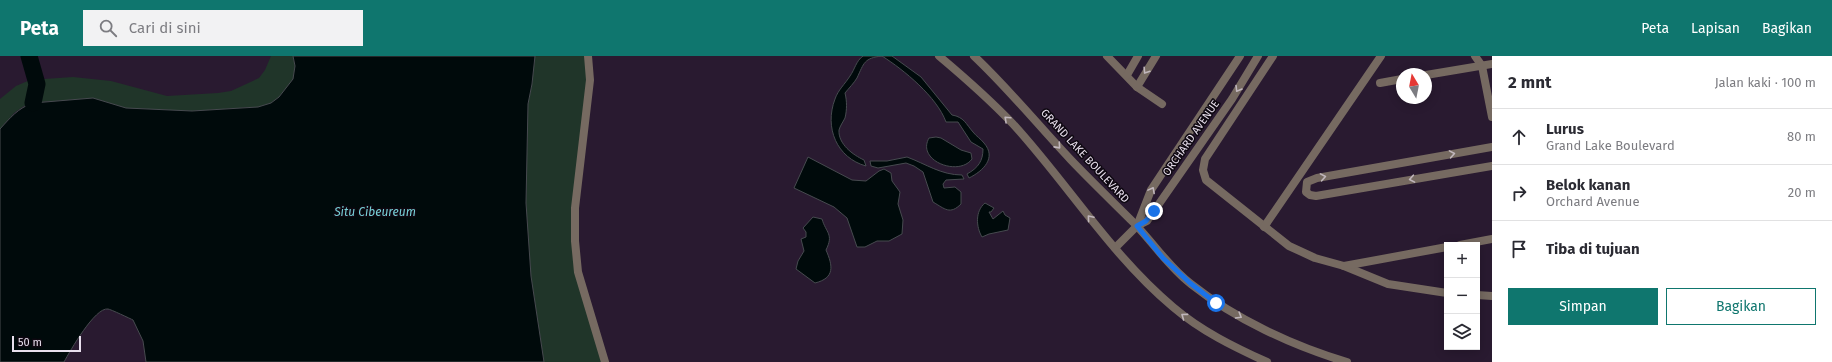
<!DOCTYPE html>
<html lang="id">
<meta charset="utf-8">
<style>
:root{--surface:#fff;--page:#f2f2f3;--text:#2b2b33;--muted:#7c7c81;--line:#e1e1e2;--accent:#0f766e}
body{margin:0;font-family:"Fira Sans",sans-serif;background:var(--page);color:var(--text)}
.controls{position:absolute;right:12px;bottom:12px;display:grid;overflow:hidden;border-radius:0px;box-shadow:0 2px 10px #0003}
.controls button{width:36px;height:36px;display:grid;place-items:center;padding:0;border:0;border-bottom:1px solid var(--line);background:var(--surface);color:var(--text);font:20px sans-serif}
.compass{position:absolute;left:1396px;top:12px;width:36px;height:36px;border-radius:50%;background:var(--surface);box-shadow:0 2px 10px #0003;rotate:350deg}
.scale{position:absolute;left:12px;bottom:10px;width:69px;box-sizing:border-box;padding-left:4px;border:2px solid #e8dfed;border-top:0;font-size:11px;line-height:14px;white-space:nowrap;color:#e8dfed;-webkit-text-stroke:3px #0e0811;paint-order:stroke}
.stop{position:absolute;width:12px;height:12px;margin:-9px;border:3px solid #1a73e8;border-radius:50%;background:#fff}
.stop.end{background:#1a73e8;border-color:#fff;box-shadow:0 1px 4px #0008}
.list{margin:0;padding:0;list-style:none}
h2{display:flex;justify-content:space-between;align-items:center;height:52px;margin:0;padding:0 16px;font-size:17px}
h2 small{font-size:13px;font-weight:400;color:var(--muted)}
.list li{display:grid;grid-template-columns:26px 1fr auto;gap:12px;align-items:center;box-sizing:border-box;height:56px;padding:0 16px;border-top:1px solid var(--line)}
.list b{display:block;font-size:15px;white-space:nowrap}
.list p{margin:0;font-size:13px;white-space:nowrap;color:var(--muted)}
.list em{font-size:13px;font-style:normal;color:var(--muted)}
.actions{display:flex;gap:8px;padding:12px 16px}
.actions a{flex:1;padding:9px 0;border:1px solid var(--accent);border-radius:0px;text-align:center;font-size:14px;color:var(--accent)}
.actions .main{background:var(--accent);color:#fff}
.icon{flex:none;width:22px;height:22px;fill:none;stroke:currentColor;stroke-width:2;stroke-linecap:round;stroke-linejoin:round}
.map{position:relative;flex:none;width:1492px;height:306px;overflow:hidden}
header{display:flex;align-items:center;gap:24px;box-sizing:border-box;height:56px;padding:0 20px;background:var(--accent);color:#fff}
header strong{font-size:19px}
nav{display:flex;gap:22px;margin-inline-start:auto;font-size:14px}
.search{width:280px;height:36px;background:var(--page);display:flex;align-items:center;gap:10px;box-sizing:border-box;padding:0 14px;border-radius:0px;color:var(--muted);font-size:15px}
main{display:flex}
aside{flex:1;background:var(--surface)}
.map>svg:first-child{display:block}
.green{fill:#203529}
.water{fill:#000a0b;stroke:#464a4f}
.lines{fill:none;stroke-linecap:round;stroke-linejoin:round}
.river{stroke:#000a0b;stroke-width:17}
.minor{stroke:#766a61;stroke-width:8}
.tertiary{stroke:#766a61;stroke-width:8}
.oneway{stroke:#c0b6bc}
.route{stroke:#1a73e8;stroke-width:5}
.labels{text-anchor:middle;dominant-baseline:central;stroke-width:3;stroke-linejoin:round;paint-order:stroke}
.street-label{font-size:11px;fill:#e8dfed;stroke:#0e0811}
.water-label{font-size:12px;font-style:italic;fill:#78d1d8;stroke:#0e0811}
</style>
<header>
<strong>Peta</strong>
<div class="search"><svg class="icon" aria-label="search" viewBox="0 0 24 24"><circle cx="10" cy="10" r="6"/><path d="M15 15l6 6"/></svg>Cari di sini</div>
<nav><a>Peta</a><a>Lapisan</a><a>Bagikan</a></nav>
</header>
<main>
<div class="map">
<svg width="1492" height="306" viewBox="0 0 1492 306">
<rect width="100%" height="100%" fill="#291a30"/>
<!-- green -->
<g class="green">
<path d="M271,0H293L295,10L293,23L279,41L271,47L258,51L192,55L126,52L93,42L41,46L24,50L14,57L0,73V43L16,30L30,24L73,21L111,25L167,40L218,37L231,35L259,22L265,14Z"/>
<path d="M535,0H588L589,9L575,152L578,216L605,306H544L531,220L526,147L528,48L532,28Z"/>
</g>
<!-- water -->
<g class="water">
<path d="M293,0H535L532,28L528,48L526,147L531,220L544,306H146L143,285L133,264C131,263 110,253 108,253C95,251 70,295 64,306H0V73C10,62 18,52 33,47L93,42L126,52L192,55L258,51L271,47L279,41L293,23L295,10Z"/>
<path d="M863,0H892L921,21L952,59C964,61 966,68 973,76C976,80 981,83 984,87C997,102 983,115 969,122L967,118C978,112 983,105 983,93L971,86L958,66H946C937,41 904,14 882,0C864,2 864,7 857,22C854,27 849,32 845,37C847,45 847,54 845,62C843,66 840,70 839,74C838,88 853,99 864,104L866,110C837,102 824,72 835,43C838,34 845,28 850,20C855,13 856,5 863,0Z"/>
<path d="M936,81L941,82L961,94L971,97L972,103C959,121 916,105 929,82Z"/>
<path d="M808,101L852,124L866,125L879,115L884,113L891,117L892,125L900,136L898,148L903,164L902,178L889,185H877L865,191H857L847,162L834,151L794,132Z"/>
<path d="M907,101C926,108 941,119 962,119L964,123L946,124L943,128L944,132L955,131L961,136V148C950,159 945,153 933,146L923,116L914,110L906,107L878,112L871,110L870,105H887Z"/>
<path d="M985,147L994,152L991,156H989L993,163L1003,155L1005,159L1010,162L1008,174L989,178L982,181C976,171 975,155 985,147Z"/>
<path d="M813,161L822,163C826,177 834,178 826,194C833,210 835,222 815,227L796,213L798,205L804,195L801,183L806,181V176L803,172Z"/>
</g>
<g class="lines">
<!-- river -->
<path class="river" d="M29,0L37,28L33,47"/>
<!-- minor -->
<g class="minor">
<path d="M588,0L590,24L575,152V185L578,216L605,306"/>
<path d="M1107,0L1137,31L1162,48"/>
<path d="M1273,0L1205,103L1203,114L1206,124L1289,190L1315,202L1344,210L1388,228L1447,237"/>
<path d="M1475,0L1482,10L1492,61"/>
<path d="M1127,19L1138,0"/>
<path d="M1426,19L1492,8"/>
<path d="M1380,27L1402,23"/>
<path d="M1137,31L1156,0"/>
<path d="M1492,91L1317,122L1307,126L1306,136L1310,139L1316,140L1492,110"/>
<path d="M1264,171L1381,0"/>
<path d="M1460,189L1492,183"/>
<path d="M1115,192L1137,170"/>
<path d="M1344,210L1447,191"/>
<path d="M1477,239L1492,240"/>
</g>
<!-- tertiary -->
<g class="tertiary">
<path d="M939,0C964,21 991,45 1013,68C1067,127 1111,199 1173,251C1201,275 1234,291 1267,306"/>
<path d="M974,0C1009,33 1038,69 1071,104C1092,126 1114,147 1135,168C1154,188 1169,211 1191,228C1235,263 1293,290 1347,306"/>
<path d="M1137,170L1147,165L1154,155L1232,43L1258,0"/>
<path d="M1137,170L1151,134L1240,0"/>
</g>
</g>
<!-- one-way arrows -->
<defs><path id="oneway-chevron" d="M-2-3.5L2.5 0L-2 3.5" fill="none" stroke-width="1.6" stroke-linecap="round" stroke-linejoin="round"/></defs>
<g class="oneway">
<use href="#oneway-chevron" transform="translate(1146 15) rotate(123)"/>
<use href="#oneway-chevron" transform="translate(1238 33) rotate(121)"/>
<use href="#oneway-chevron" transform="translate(1007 63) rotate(-137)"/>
<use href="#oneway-chevron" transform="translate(1058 90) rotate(48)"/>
<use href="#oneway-chevron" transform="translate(1452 98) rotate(-10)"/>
<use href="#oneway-chevron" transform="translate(1323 121) rotate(-10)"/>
<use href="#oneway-chevron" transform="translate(1412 123) rotate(170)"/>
<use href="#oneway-chevron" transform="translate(1152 134) rotate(-62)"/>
<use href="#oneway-chevron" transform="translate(1090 162) rotate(-130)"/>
<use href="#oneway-chevron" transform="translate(1184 260) rotate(-144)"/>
<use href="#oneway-chevron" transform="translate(1239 260) rotate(31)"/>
</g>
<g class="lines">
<!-- route -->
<path class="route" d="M1154,155L1146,165L1137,170L1163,202L1190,227L1216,247"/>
</g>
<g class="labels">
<!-- street labels -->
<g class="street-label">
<text transform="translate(1191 82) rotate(-55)">ORCHARD AVENUE</text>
<text transform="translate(1085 100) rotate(47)">GRAND LAKE BOULEVARD</text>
</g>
<!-- water labels -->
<g class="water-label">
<text x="375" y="156">Situ Cibeureum</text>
</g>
</g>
</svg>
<div class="controls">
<button>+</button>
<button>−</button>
<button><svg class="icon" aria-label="layers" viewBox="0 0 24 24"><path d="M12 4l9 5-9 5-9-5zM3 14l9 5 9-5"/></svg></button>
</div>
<svg class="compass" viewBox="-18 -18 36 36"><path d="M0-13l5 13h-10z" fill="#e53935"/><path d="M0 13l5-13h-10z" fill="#7c7c81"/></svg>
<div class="scale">50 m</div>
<div class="stop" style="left:1216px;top:247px"></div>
<div class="stop end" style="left:1154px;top:155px"></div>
</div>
<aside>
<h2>2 mnt<small>Jalan kaki · 100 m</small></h2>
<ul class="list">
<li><svg class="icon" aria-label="ahead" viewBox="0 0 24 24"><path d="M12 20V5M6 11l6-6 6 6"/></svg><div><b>Lurus</b><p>Grand Lake Boulevard</p></div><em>80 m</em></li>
<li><svg class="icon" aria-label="right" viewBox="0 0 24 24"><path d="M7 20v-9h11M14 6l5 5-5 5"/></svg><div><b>Belok kanan</b><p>Orchard Avenue</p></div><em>20 m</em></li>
<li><svg class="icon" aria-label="arrive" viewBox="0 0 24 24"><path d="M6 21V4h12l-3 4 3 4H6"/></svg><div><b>Tiba di tujuan</b></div></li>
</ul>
<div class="actions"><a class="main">Simpan</a><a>Bagikan</a></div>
</aside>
</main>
